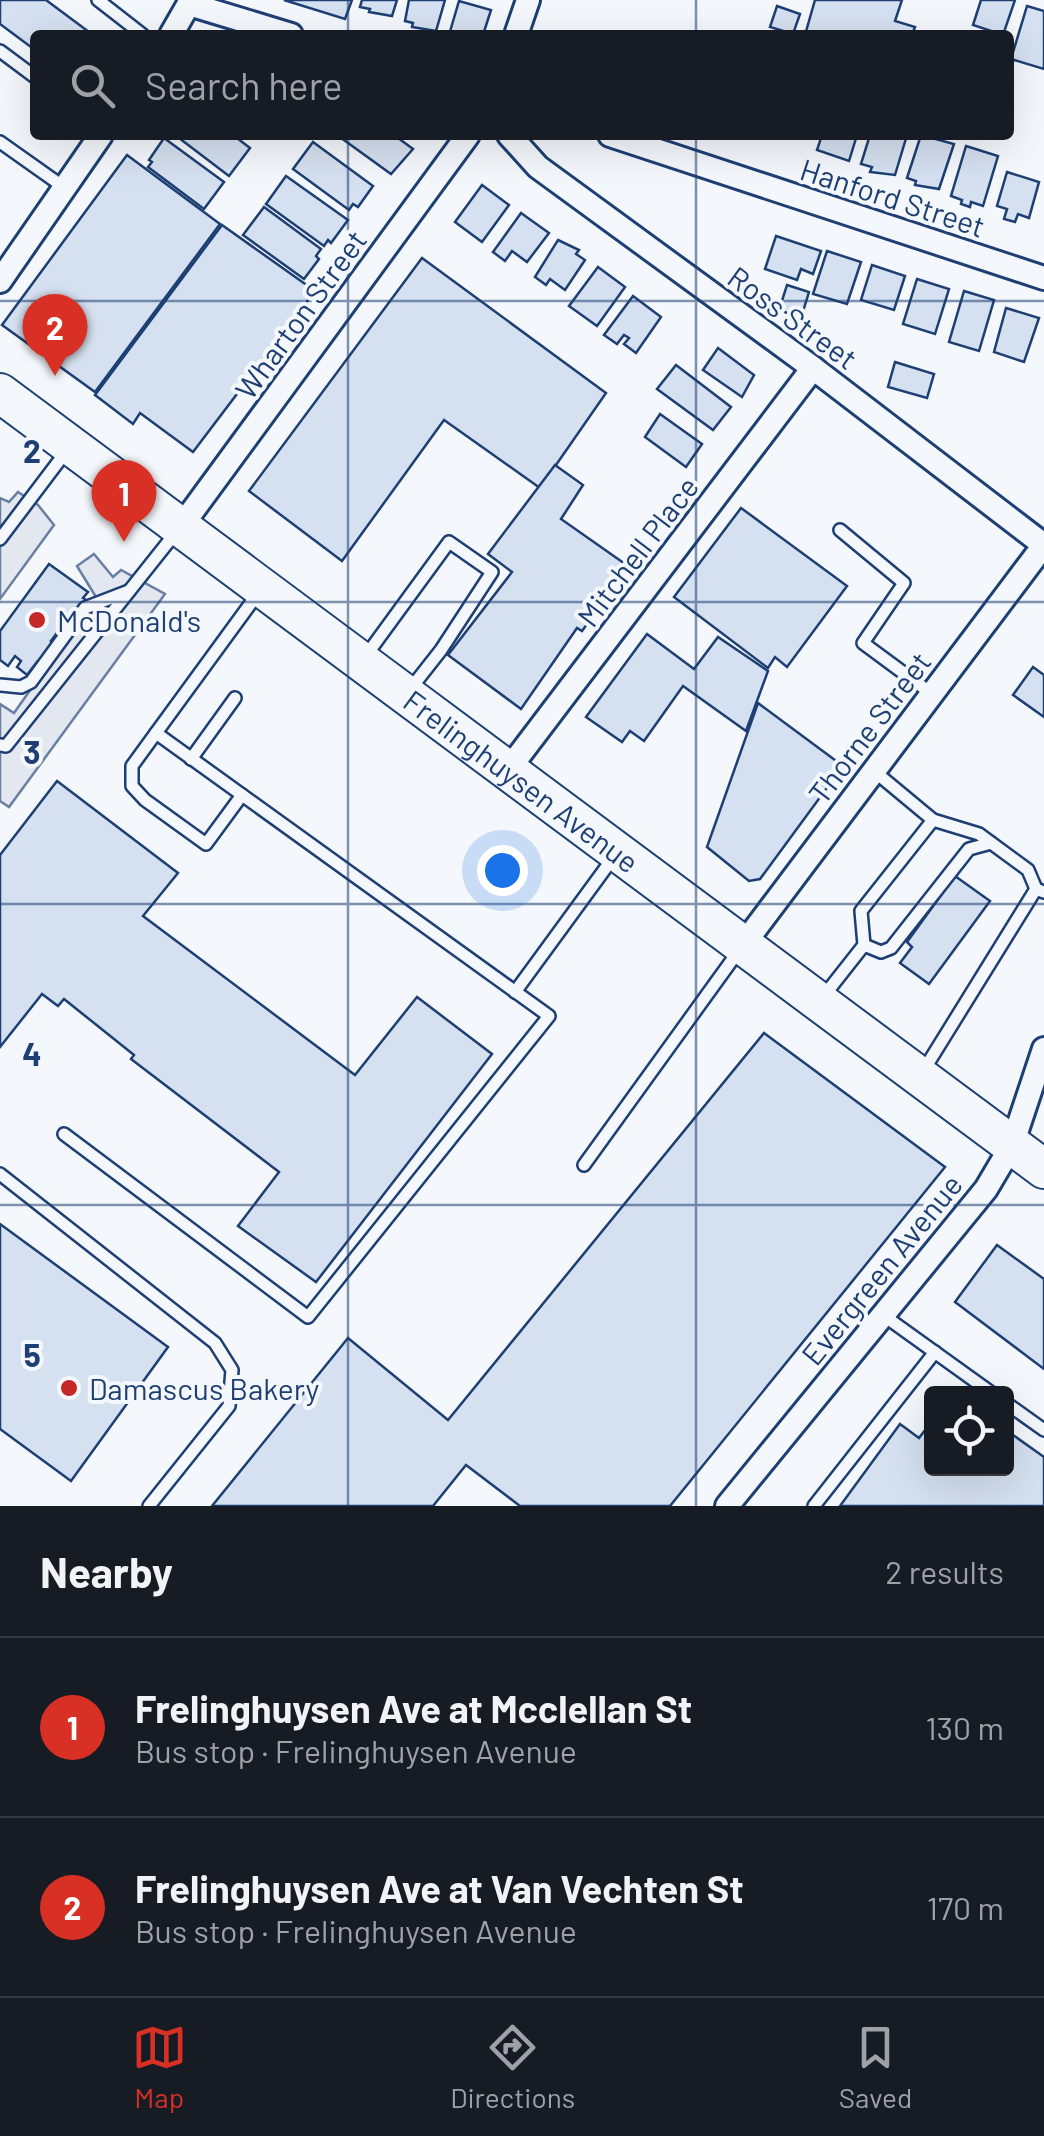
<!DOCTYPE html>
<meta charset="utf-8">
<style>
:root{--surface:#171b24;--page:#20242c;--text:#f1f3f6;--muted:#9ea1a6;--line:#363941;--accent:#d93025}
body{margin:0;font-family:Barlow,sans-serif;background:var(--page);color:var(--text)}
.controls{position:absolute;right:30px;bottom:30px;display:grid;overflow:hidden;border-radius:10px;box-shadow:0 10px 40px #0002}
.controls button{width:90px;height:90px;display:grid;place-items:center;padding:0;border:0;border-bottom:2px solid var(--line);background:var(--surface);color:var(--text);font:50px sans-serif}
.you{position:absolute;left:502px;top:870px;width:35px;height:35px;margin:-25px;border:8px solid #fff;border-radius:50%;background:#1a73e8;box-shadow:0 0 0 15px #1a73e833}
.badge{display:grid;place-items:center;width:65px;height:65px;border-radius:50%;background:var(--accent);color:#fff;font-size:32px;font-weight:700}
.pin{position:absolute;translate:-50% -82px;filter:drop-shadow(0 2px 5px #0008)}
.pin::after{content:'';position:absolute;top:52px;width:35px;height:30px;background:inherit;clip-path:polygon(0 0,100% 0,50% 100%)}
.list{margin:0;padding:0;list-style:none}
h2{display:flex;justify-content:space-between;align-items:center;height:130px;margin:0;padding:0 40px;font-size:42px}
h2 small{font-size:32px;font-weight:400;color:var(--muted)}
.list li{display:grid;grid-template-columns:65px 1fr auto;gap:30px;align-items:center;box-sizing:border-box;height:180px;padding:0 40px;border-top:2px solid var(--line)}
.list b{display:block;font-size:38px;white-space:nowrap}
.list p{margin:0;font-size:32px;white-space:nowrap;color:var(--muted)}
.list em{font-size:32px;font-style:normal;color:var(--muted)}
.icon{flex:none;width:55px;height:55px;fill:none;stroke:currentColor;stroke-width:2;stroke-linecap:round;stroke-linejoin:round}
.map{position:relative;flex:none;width:1044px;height:1506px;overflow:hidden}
.search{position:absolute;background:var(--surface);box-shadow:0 10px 40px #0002;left:30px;right:30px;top:30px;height:110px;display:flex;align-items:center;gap:25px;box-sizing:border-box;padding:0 35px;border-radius:10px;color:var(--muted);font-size:38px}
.sheet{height:490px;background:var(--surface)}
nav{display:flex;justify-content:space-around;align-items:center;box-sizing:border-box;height:140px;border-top:2px solid var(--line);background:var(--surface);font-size:28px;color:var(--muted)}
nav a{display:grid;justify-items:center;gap:5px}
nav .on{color:var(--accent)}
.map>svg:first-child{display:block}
.parking{fill:#e3e8f0;stroke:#687fa3;stroke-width:2.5}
.building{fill:#d5e0f0;stroke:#1d3f73;stroke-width:2.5}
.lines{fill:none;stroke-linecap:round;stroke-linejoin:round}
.service-casing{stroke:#1d3f73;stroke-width:16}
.minor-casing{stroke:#1d3f73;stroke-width:28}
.primary-casing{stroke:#1d3f73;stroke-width:42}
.service{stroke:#f4f7fb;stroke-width:11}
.minor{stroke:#f4f7fb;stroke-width:22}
.primary{stroke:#f4f7fb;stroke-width:38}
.grid{fill:none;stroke:#1d3f73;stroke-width:2.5;stroke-opacity:0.55}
.poi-dot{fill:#c62828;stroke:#f4f7fb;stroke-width:4}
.labels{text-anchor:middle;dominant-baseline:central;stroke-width:8;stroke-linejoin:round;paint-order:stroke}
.street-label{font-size:30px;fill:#1d3f73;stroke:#f4f7fb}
.poi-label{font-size:30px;fill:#1d3f73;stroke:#f4f7fb;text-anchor:start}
.grid-label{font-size:32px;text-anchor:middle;font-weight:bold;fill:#1d3f73;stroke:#f4f7fb;stroke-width:8;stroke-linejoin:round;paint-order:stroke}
</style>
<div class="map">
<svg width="1044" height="1506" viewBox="0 0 1044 1506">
<rect width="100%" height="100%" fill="#f4f7fb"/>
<!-- parking -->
<g class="parking">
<path d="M18,492L38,505L54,525L0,599V498L9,502Z"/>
<path d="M94,554L113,577L121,570L165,594L9,807L0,801V704L14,713L96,597L77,566Z"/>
</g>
<!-- building -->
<g class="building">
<path d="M0,0H46L93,35H35V50L0,24Z"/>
<path d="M284,0H352L345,19Z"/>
<path d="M362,0H397L392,16L369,12L370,9L360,7Z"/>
<path d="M409,0H445L436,31L412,27L413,23L405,21Z"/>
<path d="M815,0H902L895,21L915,27L912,35H805Z"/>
<path d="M981,0H1015L1003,35L973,25Z"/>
<path d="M459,1L491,10L483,35H449Z"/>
<path d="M777,6L800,14L793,34L770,27Z"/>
<path d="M1027,6L1044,11V69L1011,59Z"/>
<path d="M175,135H233L250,148L229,176Z"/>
<path d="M337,135H394L413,149L391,174Z"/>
<path d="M822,135H857L849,161L817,150Z"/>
<path d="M870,135H907L895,175L870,172L872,167L861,164Z"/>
<path d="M921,135L954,144L939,189L915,185L916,181L907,178Z"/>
<path d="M164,138L224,182L204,209L148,167L152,162L149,160Z"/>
<path d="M313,142L373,186L358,207L353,204L349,210L293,169Z"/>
<path d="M966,146L998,156L983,206L971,202L970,207L961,204L962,200L951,196Z"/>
<path d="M127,155L220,224L95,392L2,325Z"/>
<path d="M1007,172L1039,182L1029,218L1018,214L1015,222L1004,219L1007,209L997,206Z"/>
<path d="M286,176L348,220L331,243L328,240L324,246L266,204Z"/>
<path d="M482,185L509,205L482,242L455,222Z"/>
<path d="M264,207L321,249L316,256L319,259L304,279L243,235Z"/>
<path d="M521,213L549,233L527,262L512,251L505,261L493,252Z"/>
<path d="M222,225L315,291L193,452L140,413L133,424L95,395Z"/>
<path d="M776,236L821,251L813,274L801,269L797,280L765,269Z"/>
<path d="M558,240L579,250L576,254L585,260L565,290L550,279L546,285L535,277Z"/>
<path d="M827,251L861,262L847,304L813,294Z"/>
<path d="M422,258L606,393L540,488L444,420L342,561L249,491Z"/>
<path d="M872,265L905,276L894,310L861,300Z"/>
<path d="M598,267L625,287L597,326L569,306Z"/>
<path d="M917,279L949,289L935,334L903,324Z"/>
<path d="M787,285L809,292L801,318L779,310Z"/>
<path d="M964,291L994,300L979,351L949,342Z"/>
<path d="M633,296L661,317L636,353L624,344L629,338L624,335L617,344L604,335Z"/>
<path d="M1006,308L1039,318L1024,362L994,352Z"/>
<path d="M718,348L754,375L742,397L703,370Z"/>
<path d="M895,362L934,374L927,398L888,387Z"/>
<path d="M676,365L731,407L713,430L657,389Z"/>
<path d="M660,414L702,444L686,467L645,437Z"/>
<path d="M555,465L583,485L561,519L628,566L590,615L593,616L582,631L577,628L521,709L448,655L512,572L488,554Z"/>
<path d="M741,508L847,586L787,667L775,657L768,668L674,597Z"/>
<path d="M49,564L88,592L83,598L88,601L72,622L68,618L51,641L57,645L42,665L37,662L27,675L17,667L21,661L15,656L8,666L0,660V631Z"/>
<path d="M647,634L694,669L718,637L768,671L746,731L683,686L644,741L630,731L622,742L586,717Z"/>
<path d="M1033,667L1044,675V717L1013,695Z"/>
<path d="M758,703L843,766L760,879L749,881L707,847Z"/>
<path d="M57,781L178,873L143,916L355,1075L417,997L492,1054L316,1282L238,1226L279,1172L131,1059L134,1055L64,999L58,1006L42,994L0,1047V855Z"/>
<path d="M955,876L990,901L929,984L900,963L912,947L907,942Z"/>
<path d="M764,1033L945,1167L670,1506H520L466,1465L433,1506H212L348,1338L448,1420Z"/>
<path d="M0,1224L168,1347L71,1481L0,1429Z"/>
<path d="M997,1245L1044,1279V1369L955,1302Z"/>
<path d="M932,1421V1468H1006V1430L1044,1457V1506H840L900,1424L919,1438Z"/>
</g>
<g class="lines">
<defs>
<g id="service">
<path d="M98,0L143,35"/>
<path d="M0,51L35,77"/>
<path d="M0,142L65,188"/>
<path d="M840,530L904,583L863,643L932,694"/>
<path d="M0,539L68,449"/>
<path d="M365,657L449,542L492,572L441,650L408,692"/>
<path d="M0,685L21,687L31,682L85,608L129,591"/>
<path d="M156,733L132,766V786L145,800L206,844L242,795"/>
<path d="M0,745L6,746L177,531"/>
<path d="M191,759L235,698"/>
<path d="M874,771L933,820L979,834L1028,870L1036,889"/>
<path d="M864,945L881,952L891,948L969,849L991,843"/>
<path d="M515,992L613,858"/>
<path d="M823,997L864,945L861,911L933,820"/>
<path d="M922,1073L1036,889L1044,892"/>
<path d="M64,1134L308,1317L549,1016L156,733L259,592"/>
<path d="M584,1165L740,949"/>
<path d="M0,1174L215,1343L232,1370L229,1406L149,1506"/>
<path d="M883,1315L993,1394"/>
<path d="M1006,1403L1044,1430"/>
<path d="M814,1506L935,1352"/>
</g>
<g id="minor">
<path d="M189,4L291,35"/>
<path d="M171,35L191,0"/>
<path d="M516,35L528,0"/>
<path d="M509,135L538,167L813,368L1044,545"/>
<path d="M610,135L1044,278"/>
<path d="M0,281L101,135"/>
<path d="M180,528L468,135"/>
<path d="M508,770L813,368"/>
<path d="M743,945L1044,545"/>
<path d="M727,1506L986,1189L1012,1145L1044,1049"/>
</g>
<g id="primary">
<path id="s1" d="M0,393L1044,1169"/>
</g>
</defs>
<!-- service casing -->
<use href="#service" class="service-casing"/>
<!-- minor casing -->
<use href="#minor" class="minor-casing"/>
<!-- primary casing -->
<use href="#primary" class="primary-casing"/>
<!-- service -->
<use href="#service" class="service"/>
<!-- minor -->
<use href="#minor" class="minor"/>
<!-- primary -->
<use href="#primary" class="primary"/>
</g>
<!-- grid -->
<path class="grid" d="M348,0V35M696,0V35M348,135V1506M696,135V1506M0,301H1044M0,602H1044M0,904H1044M0,1205H1044"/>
<!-- markers -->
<g class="poi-dot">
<circle cx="37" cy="620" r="10"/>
<circle cx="69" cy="1388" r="10"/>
</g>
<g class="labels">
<!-- street labels -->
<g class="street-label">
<text transform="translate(893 197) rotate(18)">Hanford Street</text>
<text transform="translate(300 314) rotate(-54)">Wharton Street</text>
<text transform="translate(793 317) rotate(36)">Ross Street</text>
<text transform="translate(637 551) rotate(-53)">Mitchell Place</text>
<text transform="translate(869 727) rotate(-53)">Thorne Street</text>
<text stroke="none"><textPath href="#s1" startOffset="650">Frelinghuysen Avenue</textPath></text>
<text transform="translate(881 1269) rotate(-51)">Evergreen Avenue</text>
</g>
<!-- poi labels -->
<g class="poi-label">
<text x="57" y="620">McDonald's</text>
<text x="89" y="1388">Damascus Bakery</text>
</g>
</g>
<g class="grid-label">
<text x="32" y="463">2</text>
<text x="32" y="764">3</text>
<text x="32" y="1066">4</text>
<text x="32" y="1367">5</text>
</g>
</svg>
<div class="controls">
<button><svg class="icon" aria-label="locate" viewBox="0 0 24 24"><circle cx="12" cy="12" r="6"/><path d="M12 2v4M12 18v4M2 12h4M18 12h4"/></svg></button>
</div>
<div class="you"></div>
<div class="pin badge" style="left:124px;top:542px">1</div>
<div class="pin badge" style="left:55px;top:376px">2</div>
<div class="search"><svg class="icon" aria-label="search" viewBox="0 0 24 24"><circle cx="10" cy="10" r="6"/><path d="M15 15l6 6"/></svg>Search here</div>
</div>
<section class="sheet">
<h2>Nearby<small>2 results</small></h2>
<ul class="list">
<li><span class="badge">1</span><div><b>Frelinghuysen Ave at Mcclellan St</b><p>Bus stop · Frelinghuysen Avenue</p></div><em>130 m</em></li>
<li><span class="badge">2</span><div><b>Frelinghuysen Ave at Van Vechten St</b><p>Bus stop · Frelinghuysen Avenue</p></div><em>170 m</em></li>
</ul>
</section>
<nav>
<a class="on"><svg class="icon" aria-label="map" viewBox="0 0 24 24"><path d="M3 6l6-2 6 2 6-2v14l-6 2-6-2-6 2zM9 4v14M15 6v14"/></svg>Map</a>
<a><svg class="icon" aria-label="directions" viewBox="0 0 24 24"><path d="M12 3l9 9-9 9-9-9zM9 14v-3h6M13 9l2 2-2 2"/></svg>Directions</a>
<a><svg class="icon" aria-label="saved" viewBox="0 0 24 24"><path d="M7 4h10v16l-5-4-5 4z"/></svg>Saved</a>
</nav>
